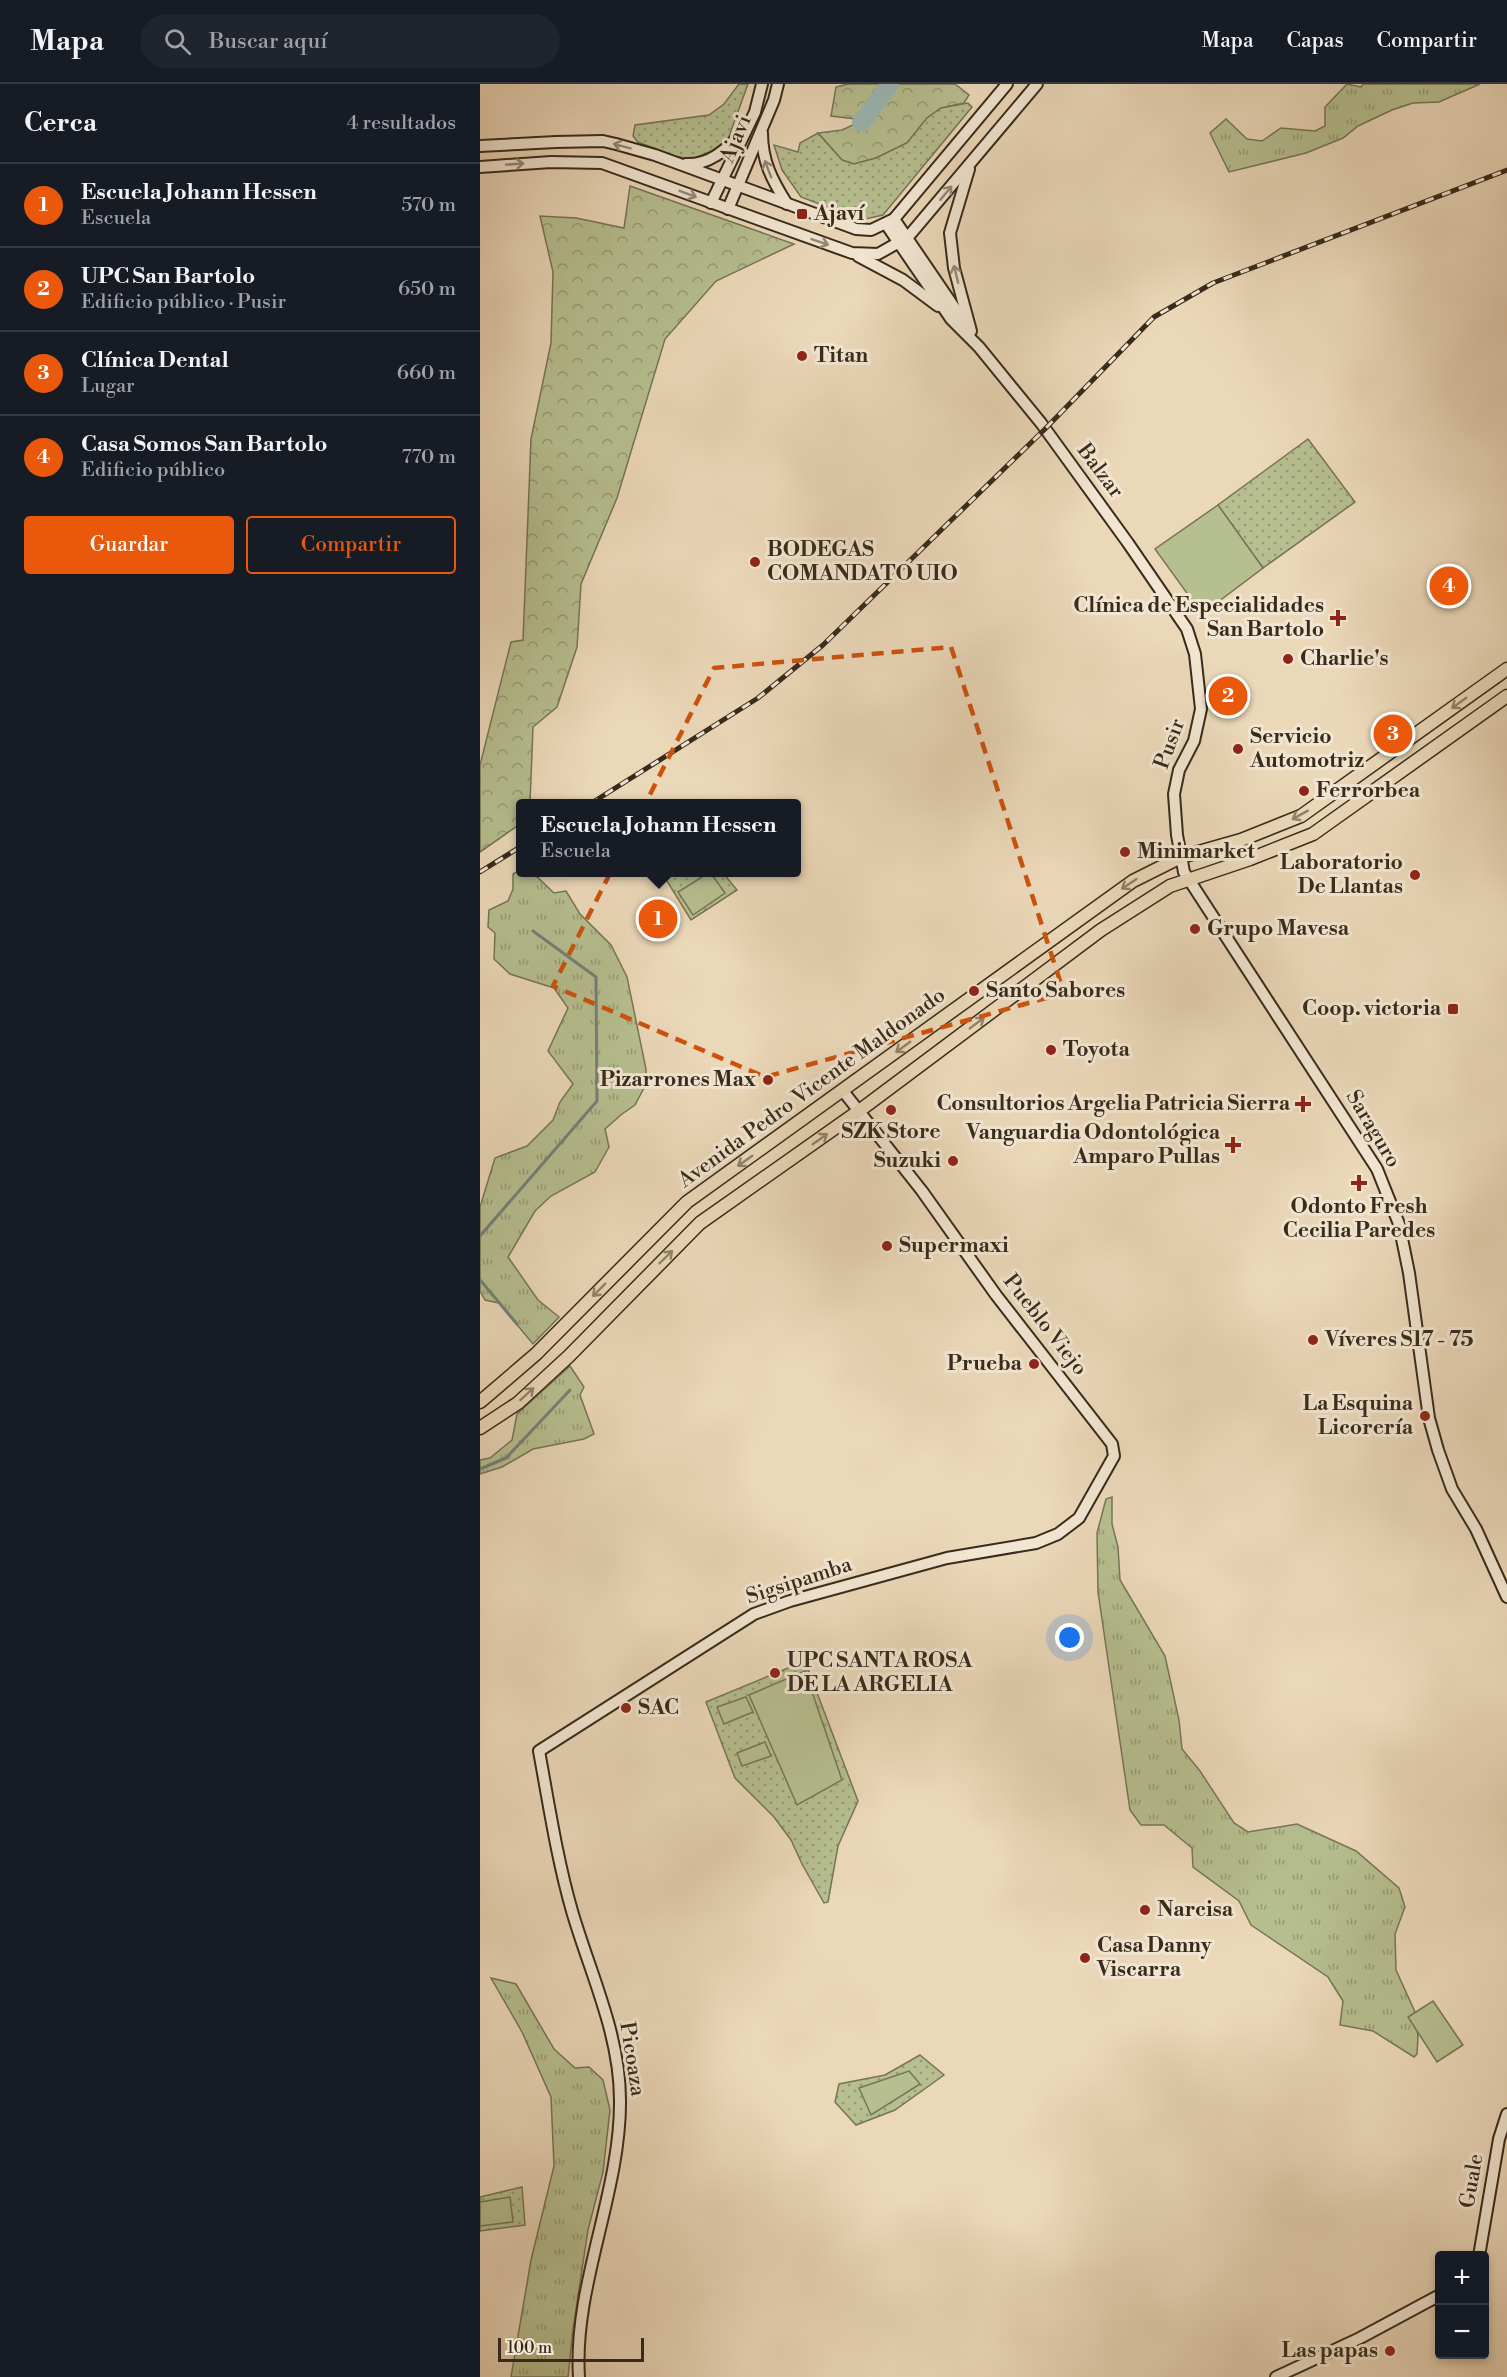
<!DOCTYPE html>
<html lang="es">
<meta charset="utf-8">
<style>
:root{--surface:#171b24;--page:#20242c;--text:#f1f3f6;--muted:#9ea1a6;--line:#363941;--accent:#ea580c}
body{margin:0;font-family:"Libre Bodoni",serif;background:var(--page);color:var(--text)}
.controls{position:absolute;right:18px;bottom:18px;display:grid;overflow:hidden;border-radius:6px;box-shadow:0 3px 9px #0003}
.controls button{width:54px;height:54px;display:grid;place-items:center;padding:0;border:0;border-bottom:2px solid var(--line);background:var(--surface);color:var(--text);font:30px sans-serif}
.scale{position:absolute;left:18px;bottom:15px;width:146px;box-sizing:border-box;padding-left:6px;border:3px solid #382b1b;border-top:0;font-size:16px;line-height:21px;white-space:nowrap;color:#382b1b;-webkit-text-stroke:4px #f2e6d2;paint-order:stroke}
.you{position:absolute;left:590px;top:1554px;width:21px;height:21px;margin:-15px;border:4px solid #fff;border-radius:50%;background:#1a73e8;box-shadow:0 0 0 9px #1a73e833}
.badge{display:grid;place-items:center;width:39px;height:39px;border-radius:50%;background:var(--accent);color:#fff;font-size:20px;font-weight:700}
.pin{position:absolute;translate:-50% -50%;border:3px solid #fff;box-shadow:0 2px 6px #0006}
.popup{position:absolute;left:36px;top:715px;width:285px;height:78px;box-sizing:border-box;display:grid;place-content:center;border-radius:6px;background:var(--surface);filter:drop-shadow(0 2px 4px #0005);font-size:20px;white-space:nowrap;color:var(--muted)}
.popup b{font-size:22px;color:var(--text)}
.popup::after{content:'';position:absolute;left:50%;top:100%;margin-left:-12px;border:12px solid transparent;border-top-color:var(--surface)}
.list{margin:0;padding:0;list-style:none}
h2{display:flex;justify-content:space-between;align-items:center;height:78px;margin:0;padding:0 24px;font-size:26px}
h2 small{font-size:20px;font-weight:400;color:var(--muted)}
.list li{display:grid;grid-template-columns:39px 1fr auto;gap:18px;align-items:center;box-sizing:border-box;height:84px;padding:0 24px;border-top:2px solid var(--line)}
.list b{display:block;font-size:22px;white-space:nowrap}
.list p{margin:0;font-size:20px;white-space:nowrap;color:var(--muted)}
.list em{font-size:20px;font-style:normal;color:var(--muted)}
.actions{display:flex;gap:12px;padding:18px 24px}
.actions a{flex:1;padding:14px 0;border:2px solid var(--accent);border-radius:6px;text-align:center;font-size:21px;color:var(--accent)}
.actions .main{background:var(--accent);color:#fff}
.icon{flex:none;width:33px;height:33px;fill:none;stroke:currentColor;stroke-width:2;stroke-linecap:round;stroke-linejoin:round}
.map{position:relative;flex:none;width:1027px;height:2293px;overflow:hidden}
header{display:flex;align-items:center;gap:36px;box-sizing:border-box;height:84px;padding:0 30px;background:var(--surface);border-bottom:2px solid var(--line)}
header strong{font-size:28px}
nav{display:flex;gap:33px;margin-inline-start:auto;font-size:21px}
.search{width:420px;height:54px;background:var(--page);display:flex;align-items:center;gap:15px;box-sizing:border-box;padding:0 21px;border-radius:33px;color:var(--muted);font-size:22px}
main{display:flex}
aside{flex:1;background:var(--surface)}
.map>svg:first-child{display:block}
.grass{fill:url(#grass-tufts);stroke:#777556;stroke-width:1.5}
.forest{fill:url(#forest-crowns);stroke:#777556;stroke-width:1.5}
.park{fill:url(#park-dots);stroke:#777556;stroke-width:1.5}
.garden{fill:#b6bf90;stroke:#777556;stroke-width:1.5}
.lines{fill:none;stroke-linecap:round;stroke-linejoin:round}
.stream{stroke:#738079;stroke-width:3}
.river{stroke:#9bb8b7;stroke-width:18}
.secondary-casing{stroke:#382b1b;stroke-width:14}
.primary-casing{stroke:#382b1b;stroke-width:15}
.secondary{stroke:#f2e6d2;stroke-width:10}
.primary{stroke:#ebd8b9;stroke-width:12}
.rail-casing{stroke:#382b1b;stroke-width:5}
.rail{stroke:#f2e6d2;stroke-width:3;stroke-dasharray:9;stroke-linecap:butt}
.oneway{stroke:#958876}
.oneway2{stroke:#92826a}
.marked{fill:none;stroke:#ce520e;stroke-width:4.5;stroke-dasharray:12 8;stroke-linejoin:round}
.poi-dot{fill:#8f2418;stroke:#f2e6d2;stroke-width:2}
.labels{text-anchor:middle;dominant-baseline:central;stroke-width:6;stroke-linejoin:round;paint-order:stroke}
.street-label{font-size:21px;fill:#382b1b;stroke:#f2e6d2}
.poi-label{font-size:21px;font-weight:bold;fill:#382b1b;stroke:#f2e6d2;text-anchor:start}
</style>
<header>
<strong>Mapa</strong>
<div class="search"><svg class="icon" aria-label="search" viewBox="0 0 24 24"><circle cx="10" cy="10" r="6"/><path d="M15 15l6 6"/></svg>Buscar aquí</div>
<nav><a>Mapa</a><a>Capas</a><a>Compartir</a></nav>
</header>
<main>
<aside>
<h2>Cerca<small>4 resultados</small></h2>
<ul class="list">
<li><span class="badge">1</span><div><b>Escuela Johann Hessen</b><p>Escuela</p></div><em>570 m</em></li>
<li><span class="badge">2</span><div><b>UPC San Bartolo</b><p>Edificio público · Pusir</p></div><em>650 m</em></li>
<li><span class="badge">3</span><div><b>Clínica Dental</b><p>Lugar</p></div><em>660 m</em></li>
<li><span class="badge">4</span><div><b>Casa Somos San Bartolo</b><p>Edificio público</p></div><em>770 m</em></li>
</ul>
<div class="actions"><a class="main">Guardar</a><a>Compartir</a></div>
</aside>
<div class="map">
<svg width="1027" height="2293" viewBox="0 0 1027 2293">
<defs>
<pattern id="grass-tufts" width="24" height="20" patternUnits="userSpaceOnUse" patternTransform="scale(1.5)"><rect width="24" height="20" fill="#b6bf90"/><path d="M3 7l-1-3M5 7V3M7 7l1-3M15 17l-1-3M17 17v-4M19 17l1-3" fill="none" stroke="#959b75"/></pattern>
<pattern id="forest-crowns" width="20" height="18" patternUnits="userSpaceOnUse" patternTransform="scale(1.5)"><rect width="20" height="18" fill="#b6bf90"/><path d="M2 6a3 3 0 1 1 6 0M12 15a3 3 0 1 1 6 0" fill="none" stroke="#959b75"/></pattern>
<pattern id="park-dots" width="8" height="8" patternUnits="userSpaceOnUse" patternTransform="scale(1.5)"><rect width="8" height="8" fill="#b6bf90"/><path d="M2 2h.1M6 6h.1" fill="none" stroke="#959b75" stroke-width="1.8" stroke-linecap="round"/></pattern>
</defs>
<rect width="100%" height="100%" fill="#ebd8b9"/>
<filter id="stains"><feTurbulence type="fractalNoise" baseFrequency=".00333" numOctaves="4"/><feColorMatrix values="0 0 0 0 .2 0 0 0 0 .09 0 0 0 0 .02 0 0 0 .5 -.17"/></filter>
<radialGradient id="worn" r=".72"><stop offset=".6" stop-color="#630" stop-opacity="0"/><stop offset="1" stop-color="#630" stop-opacity=".3"/></radialGradient>
<!-- grass -->
<g class="grass">
<path d="M867,0L881,3L883,0H1000L959,18L933,19L912,26L878,42L863,54L826,69L749,88L730,49L746,35L767,55L782,57L801,44L835,47L845,42V23Z"/>
<path d="M40,786V788L53,789L74,809L86,807L100,830L131,861L147,893L166,985V1000L155,1021L142,1030L125,1045L129,1063L115,1088L71,1112L55,1127L28,1173L58,1216L79,1233L53,1260L19,1219L5,1216L0,1207V1123L15,1074L47,1062L73,1036L80,1018L93,1000L68,967L88,924L74,904L30,890L14,875L15,849L8,843L9,826L28,817L33,805V790Z"/>
<path d="M90,1282L104,1303L100,1311L114,1350L104,1355L53,1365L22,1383L0,1390V1376L10,1374L32,1356L37,1330Z"/>
<path d="M632,1413V1440L638,1463L640,1496L685,1572L699,1636L702,1665L720,1687L754,1739L768,1748L817,1740L876,1767L919,1804L925,1823L915,1850L916,1886L935,1928L938,1953L937,1970L934,1973L893,1947L860,1941L863,1917L848,1893L771,1841L759,1817L713,1783L712,1764L684,1741H661L650,1726L618,1508L617,1449L626,1415Z"/>
<path d="M11,1894L36,1900L74,1965L95,1984L109,1983L123,1996L130,2026L123,2088L108,2146L93,2245L88,2293H31L51,2176L74,2082L71,2013L42,1948Z"/>
</g>
<!-- forest -->
<g class="forest">
<path d="M368,0H475L489,11L484,19L461,24L447,34L427,59L396,74L374,80L362,76L338,49L362,46L373,41L376,35L351,32L356,3Z"/>
<path d="M150,102L314,160L236,197L185,255L137,414L101,500L97,563L77,623L53,643L50,719L40,720V740L0,768V681L31,558L43,556L51,355L71,259L73,188L60,132L96,134L144,144Z"/>
</g>
<!-- park -->
<g class="park">
<path d="M259,0H268L248,55L230,68L212,75L194,72L158,58L153,52L155,41L229,31L244,20Z"/>
<path d="M488,19L492,23L403,131L381,136L321,113L302,86L294,61L318,68L320,59L338,49L362,76L374,80L396,74L427,59L447,34L461,24Z"/>
<path d="M828,355L875,418L783,484L738,421Z"/>
<path d="M182,789H243L257,806L211,836Z"/>
<path d="M325,1577L378,1717L358,1762L348,1818L344,1819L322,1780L311,1756L294,1733L255,1694L226,1618Z"/>
<path d="M440,1971L464,1991L415,2026L376,2041L355,2018L359,2000L405,1991Z"/>
<path d="M42,2103L45,2141L0,2147V2113Z"/>
</g>
<!-- garden -->
<g class="garden">
<path d="M738,421L783,484L722,530L675,465Z"/>
<path d="M230,788L245,809L213,831L198,808Z"/>
<path d="M325,1587L362,1696L317,1721L269,1611Z"/>
<path d="M266,1613L273,1628L244,1640L237,1623Z"/>
<path d="M285,1658L291,1672L262,1682L257,1669Z"/>
<path d="M953,1917L983,1961L957,1978L928,1933Z"/>
<path d="M429,1987L440,2000L391,2031L379,2004Z"/>
<path d="M30,2113L33,2138L0,2142V2118Z"/>
</g>
<g class="lines">
<!-- stream -->
<g class="stream">
<path d="M0,1152L117,1017L116,893L53,847"/>
<path d="M0,1196L37,1240"/>
<path d="M0,1385L26,1374L90,1306"/>
</g>
<!-- river -->
<path class="river" d="M381,39L410,0"/>
<defs>
<g id="secondary">
<path d="M282,49C282,77 292,96 307,120"/>
<path d="M0,62L76,58L123,57L136,60L175,71L376,145L391,146L414,135L527,0"/>
<path d="M206,80C229,81 246,66 261,50"/>
<path d="M0,83L71,78L122,79L372,169L398,170L428,153L557,0"/>
<path d="M489,85L470,149L474,184L491,247"/>
<path d="M231,119L275,28L282,0"/>
<path d="M248,125L294,16L298,0"/>
<path d="M414,135L485,239"/>
<path d="M406,140L471,235L499,263L561,339L648,459L707,545L715,570L721,625L714,657L699,686L694,710L697,751L704,788L897,1085L919,1140L929,1189L949,1334L958,1366L972,1405L996,1445L1027,1513"/>
<path d="M378,172L423,196L458,222"/>
<path d="M999,2172L1019,2055L1027,2030"/>
<path d="M99,2293C93,2202 141,2108 140,2016C140,1950 110,1889 92,1827C77,1775 69,1721 59,1667L274,1530L310,1517L467,1474L556,1459L578,1450L599,1434L634,1372L632,1360L516,1211L442,1107L363,1007"/>
<path d="M796,2293L880,2254L960,2211"/>
</g>
<g id="primary">
<path d="M0,1318L56,1270L207,1118L653,797L701,773L761,756L821,732L1027,585"/>
<path d="M0,1344L38,1319L89,1272L220,1139L379,1027L621,846L690,802L770,775L833,750L1027,612"/>
</g>
</defs>
<!-- secondary casing -->
<use href="#secondary" class="secondary-casing"/>
<!-- primary casing -->
<use href="#primary" class="primary-casing"/>
<!-- secondary -->
<use href="#secondary" class="secondary"/>
<!-- primary -->
<use href="#primary" class="primary"/>
<defs>
<g id="rail">
<path d="M110,720L278,614L343,561L565,345L674,233L733,199L1027,86"/>
<path d="M0,788L40,763"/>
</g>
</defs>
<!-- rail casing -->
<use href="#rail" class="rail-casing"/>
<!-- rail -->
<use href="#rail" class="rail"/>
</g>
<!-- one-way arrows -->
<defs><path id="oneway-shaft" d="M-6 0H5M1.5-3L5.5 0L1.5 3" fill="none" stroke-width="1.6" stroke-linecap="round" stroke-linejoin="round" transform="scale(1.5)"/></defs>
<g class="oneway">
<use href="#oneway-shaft" transform="translate(142 62) rotate(-165)"/>
<use href="#oneway-shaft" transform="translate(35 80) rotate(-4)"/>
<use href="#oneway-shaft" transform="translate(288 85) rotate(-111)"/>
<use href="#oneway-shaft" transform="translate(466 109) rotate(-50)"/>
<use href="#oneway-shaft" transform="translate(208 110) rotate(21)"/>
<use href="#oneway-shaft" transform="translate(340 158) rotate(19)"/>
<use href="#oneway-shaft" transform="translate(476 190) rotate(-104)"/>
</g>
<g class="oneway2">
<use href="#oneway-shaft" transform="translate(979 619) rotate(144)"/>
<use href="#oneway-shaft" transform="translate(820 731) rotate(151)"/>
<use href="#oneway-shaft" transform="translate(649 800) rotate(146)"/>
<use href="#oneway-shaft" transform="translate(497 939) rotate(-37)"/>
<use href="#oneway-shaft" transform="translate(423 963) rotate(144)"/>
<use href="#oneway-shaft" transform="translate(340 1055) rotate(-35)"/>
<use href="#oneway-shaft" transform="translate(265 1077) rotate(145)"/>
<use href="#oneway-shaft" transform="translate(186 1173) rotate(-44)"/>
<use href="#oneway-shaft" transform="translate(119 1206) rotate(135)"/>
<use href="#oneway-shaft" transform="translate(47 1310) rotate(-42)"/>
</g>
<!-- marked area -->
<path class="marked" d="M471,563L584,909L285,993L73,902L234,584Z"/>
<!-- markers -->
<g class="poi-dot">
<rect x="316" y="124" width="12" height="12" rx="3"/>
<circle cx="322" cy="272" r="6"/>
<circle cx="275" cy="478" r="6"/>
<path d="M855 525h6v6h6v6h-6v6h-6v-6h-6v-6h6z"/>
<circle cx="808" cy="575" r="6"/>
<circle cx="758" cy="665" r="6"/>
<circle cx="824" cy="707" r="6"/>
<circle cx="645" cy="768" r="6"/>
<circle cx="935" cy="791" r="6"/>
<circle cx="715" cy="845" r="6"/>
<circle cx="494" cy="907" r="6"/>
<rect x="967" y="919" width="12" height="12" rx="3"/>
<circle cx="571" cy="966" r="6"/>
<circle cx="288" cy="996" r="6"/>
<path d="M820 1011h6v6h6v6h-6v6h-6v-6h-6v-6h6z"/>
<circle cx="411" cy="1026" r="6"/>
<path d="M750 1052h6v6h6v6h-6v6h-6v-6h-6v-6h6z"/>
<circle cx="473" cy="1077" r="6"/>
<path d="M876 1090h6v6h6v6h-6v6h-6v-6h-6v-6h6z"/>
<circle cx="407" cy="1162" r="6"/>
<circle cx="833" cy="1256" r="6"/>
<circle cx="554" cy="1280" r="6"/>
<circle cx="945" cy="1332" r="6"/>
<circle cx="295" cy="1589" r="6"/>
<circle cx="146" cy="1624" r="6"/>
<circle cx="665" cy="1826" r="6"/>
<circle cx="605" cy="1874" r="6"/>
<circle cx="910" cy="2267" r="6"/>
</g>
<g class="labels">
<!-- street labels -->
<g class="street-label">
<text transform="translate(256 55) rotate(-67)">Ajavi</text>
<text transform="translate(620 387) rotate(53)">Balzar</text>
<text transform="translate(690 660) rotate(-70)">Pusir</text>
<text transform="translate(332 1004) rotate(-36)">Avenida Pedro Vicente Maldonado</text>
<text transform="translate(893 1045) rotate(59)">Saraguro</text>
<text transform="translate(565 1241) rotate(52)">Pueblo Viejo</text>
<text transform="translate(319 1497) rotate(-18)">Sigsipamba</text>
<text transform="translate(152 1975) rotate(81)">Picoaza</text>
<text transform="translate(992 2097) rotate(-80)">Guale</text>
</g>
<!-- poi labels -->
<g class="poi-label">
<text x="334" y="130">Ajaví</text>
<text x="334" y="272">Titan</text>
<text x="287" y="466">BODEGAS<tspan x="287" dy="24">COMANDATO UIO</tspan></text>
<text x="844" y="522" text-anchor="end">Clínica de Especialidades<tspan x="844" dy="24">San Bartolo</tspan></text>
<text x="820" y="575">Charlie's</text>
<text x="770" y="653">Servicio<tspan x="770" dy="24">Automotriz</tspan></text>
<text x="836" y="707">Ferrorbea</text>
<text x="657" y="768">Minimarket</text>
<text x="923" y="779" text-anchor="end">Laboratorio<tspan x="923" dy="24">De Llantas</tspan></text>
<text x="727" y="845">Grupo Mavesa</text>
<text x="506" y="907">Santo Sabores</text>
<text x="961" y="925" text-anchor="end">Coop. victoria</text>
<text x="583" y="966">Toyota</text>
<text x="276" y="996" text-anchor="end">Pizarrones Max</text>
<text x="810" y="1020" text-anchor="end">Consultorios Argelia Patricia Sierra</text>
<text x="411" y="1048" text-anchor="middle">SZK Store</text>
<text x="740" y="1049" text-anchor="end">Vanguardia Odontológica<tspan x="740" dy="24">Amparo Pullas</tspan></text>
<text x="461" y="1077" text-anchor="end">Suzuki</text>
<text x="879" y="1123" text-anchor="middle">Odonto Fresh<tspan x="879" dy="24">Cecilia Paredes</tspan></text>
<text x="419" y="1162">Supermaxi</text>
<text x="845" y="1256">Víveres S17 - 75</text>
<text x="542" y="1280" text-anchor="end">Prueba</text>
<text x="933" y="1320" text-anchor="end">La Esquina<tspan x="933" dy="24">Licorería</tspan></text>
<text x="307" y="1577">UPC SANTA ROSA<tspan x="307" dy="24">DE LA ARGELIA</tspan></text>
<text x="158" y="1624">SAC</text>
<text x="677" y="1826">Narcisa</text>
<text x="617" y="1862">Casa Danny<tspan x="617" dy="24">Viscarra</tspan></text>
<text x="898" y="2267" text-anchor="end">Las papas</text>
</g>
</g>
<rect width="100%" height="100%" filter="url(#stains)"/>
<rect width="100%" height="100%" fill="url(#worn)"/>
</svg>
<div class="controls">
<button>+</button>
<button>−</button>
</div>
<div class="scale">100 m</div>
<div class="you"></div>
<div class="pin badge" style="left:178px;top:835px">1</div>
<div class="popup"><b>Escuela Johann Hessen</b>Escuela</div>
<div class="pin badge" style="left:748px;top:612px">2</div>
<div class="pin badge" style="left:913px;top:650px">3</div>
<div class="pin badge" style="left:969px;top:502px">4</div>
</div>
</main>
